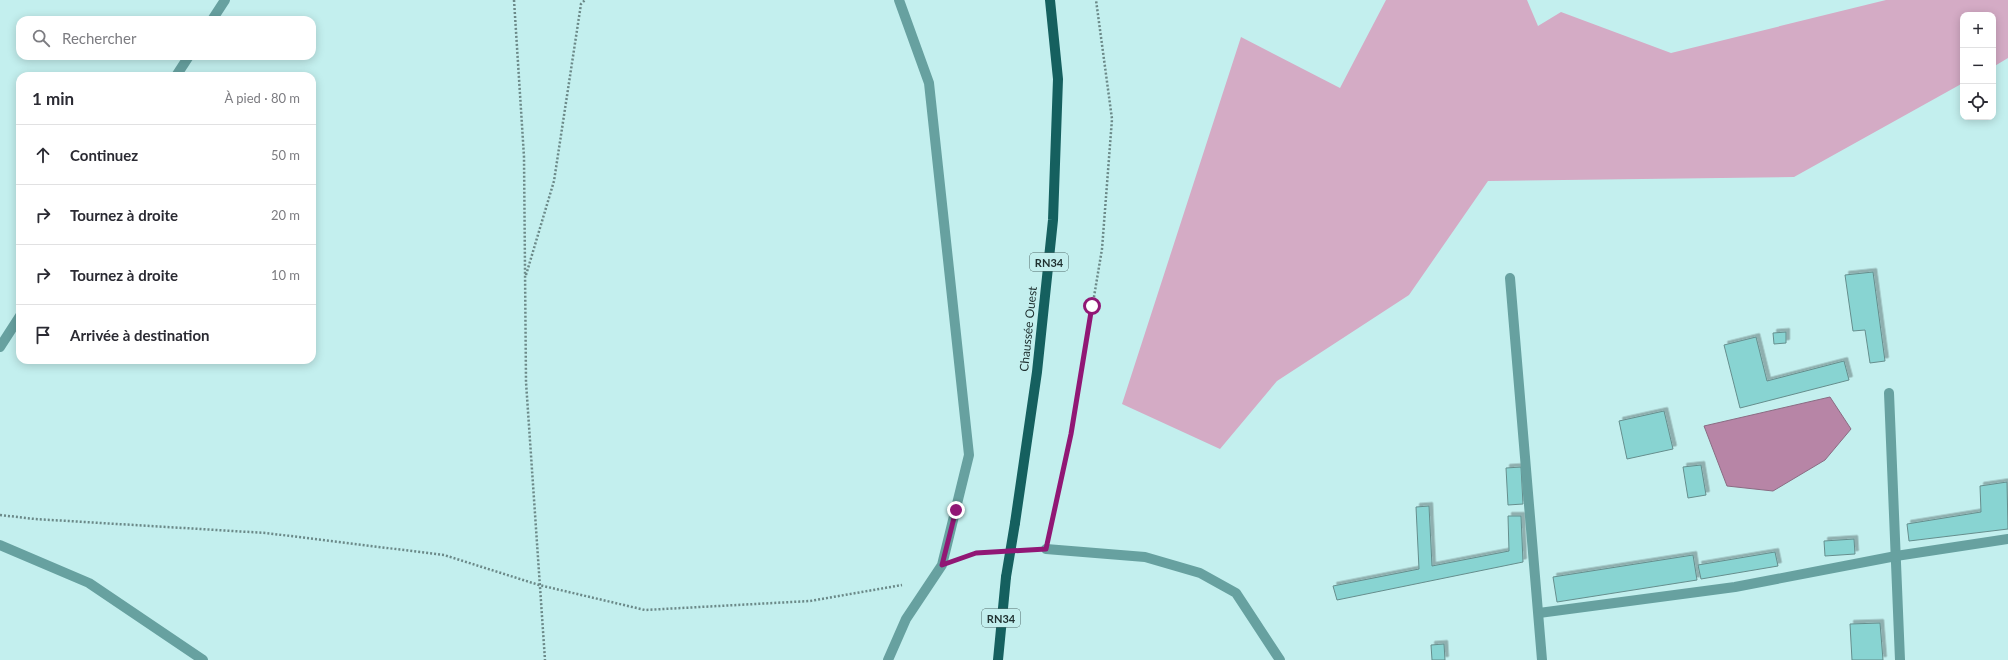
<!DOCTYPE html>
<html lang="fr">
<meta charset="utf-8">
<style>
:root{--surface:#fff;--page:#f2f2f3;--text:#2b2b33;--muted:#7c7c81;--line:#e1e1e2}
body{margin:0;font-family:Lato,sans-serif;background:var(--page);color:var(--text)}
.controls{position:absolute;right:12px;top:12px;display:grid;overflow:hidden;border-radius:8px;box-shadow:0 2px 10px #0003}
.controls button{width:36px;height:36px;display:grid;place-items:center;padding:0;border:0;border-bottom:1px solid var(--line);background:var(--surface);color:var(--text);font:20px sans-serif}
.stop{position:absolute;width:12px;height:12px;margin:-9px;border:3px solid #911775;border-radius:50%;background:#fff}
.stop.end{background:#911775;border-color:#fff;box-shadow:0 1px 4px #0008}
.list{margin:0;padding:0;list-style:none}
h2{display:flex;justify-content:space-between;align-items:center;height:52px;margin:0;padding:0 16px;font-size:17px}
h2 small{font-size:13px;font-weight:400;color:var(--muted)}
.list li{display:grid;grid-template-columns:26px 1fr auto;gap:12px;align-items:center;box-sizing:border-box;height:60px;padding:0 16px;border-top:1px solid var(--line)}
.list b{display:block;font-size:15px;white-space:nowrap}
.list em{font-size:13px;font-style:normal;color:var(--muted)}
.icon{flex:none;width:22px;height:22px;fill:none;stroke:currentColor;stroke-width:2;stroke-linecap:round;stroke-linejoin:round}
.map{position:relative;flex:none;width:2008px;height:660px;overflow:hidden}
.search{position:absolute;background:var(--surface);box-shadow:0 2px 10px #0003;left:16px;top:16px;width:300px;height:44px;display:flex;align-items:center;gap:10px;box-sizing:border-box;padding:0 14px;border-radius:12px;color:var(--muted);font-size:15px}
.panel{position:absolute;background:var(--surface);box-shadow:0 2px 10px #0003;left:16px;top:72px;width:300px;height:292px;border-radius:12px}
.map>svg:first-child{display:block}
.green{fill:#d4abc5}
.water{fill:#b785a6;stroke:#8a6c83}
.building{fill:#88d4d2;stroke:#658e8d;filter:url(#shadow)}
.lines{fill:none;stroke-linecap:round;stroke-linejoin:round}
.path{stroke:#6b8988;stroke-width:2.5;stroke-dasharray:2 2;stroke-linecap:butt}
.minor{stroke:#67a1a0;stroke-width:10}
.primary{stroke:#15605f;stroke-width:10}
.primary-bridge{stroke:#15605f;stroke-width:10}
.route{stroke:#911775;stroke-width:5}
.labels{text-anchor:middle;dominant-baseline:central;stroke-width:4;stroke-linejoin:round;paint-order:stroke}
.shield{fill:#c3efee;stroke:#516a6a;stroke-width:1}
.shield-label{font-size:11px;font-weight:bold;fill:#203131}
.street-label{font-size:12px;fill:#203131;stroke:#c3efee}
</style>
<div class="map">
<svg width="2008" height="660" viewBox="0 0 2008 660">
<defs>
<filter id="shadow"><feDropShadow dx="3.5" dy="-3.5" stdDeviation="0" flood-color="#0004"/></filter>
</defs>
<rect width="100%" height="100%" fill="#c3efee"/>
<!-- green -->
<path class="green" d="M1386,0H1527L1538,26L1561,12L1671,53L1886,0H2008V58L1993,67V15H1963V83L1794,177L1488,181L1409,295L1277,381L1220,449L1122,404L1241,37L1340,88Z"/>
<!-- water -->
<path class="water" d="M1830,397L1851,429L1825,460L1773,491L1727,486L1704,426Z"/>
<!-- building -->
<g class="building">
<path d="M1873,272L1885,361L1870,363L1865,330L1853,331L1845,275Z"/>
<path d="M1786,332V343L1774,344L1773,333Z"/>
<path d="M1756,337L1767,381L1844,361L1849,380L1740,408L1724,345Z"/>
<path d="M1664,411L1673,449L1627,459L1619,421Z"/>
<path d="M1701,465L1706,495L1688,498L1683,467Z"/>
<path d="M1521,467L1523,504L1508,505L1506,468Z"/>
<path d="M2007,482L2008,529L1909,541L1907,524L1981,512L1980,486Z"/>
<path d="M1429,506L1432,566L1509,551L1508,516H1521L1523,562L1337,600L1333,586L1419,569L1416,507Z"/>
<path d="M1854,539L1855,554L1825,556L1824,541Z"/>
<path d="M1775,552L1778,566L1701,579L1698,565Z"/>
<path d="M1693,555L1697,580L1557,602L1553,577Z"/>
<path d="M1880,623L1883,660H1852L1850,624Z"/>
<path d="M1444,644L1445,660H1432L1431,645Z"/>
</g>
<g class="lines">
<!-- path -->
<g class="path">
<path d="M514,0L524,157L526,382L545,660"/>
<path d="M526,275L554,181L581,4L585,0"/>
<path d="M0,515L35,519L266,533L444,555L539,585L645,610L810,601L902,585"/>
<path d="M1050,529L1071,434L1102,249L1112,119L1096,0"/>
<path d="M967,556L976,553L989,552"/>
</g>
<!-- minor -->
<g class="minor">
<path d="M212,20L225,0"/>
<path d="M176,76L189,56"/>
<path d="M1510,278L1542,660"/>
<path d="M0,347L20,316"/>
<path d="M1889,393L1900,660"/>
<path d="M0,545L89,583L203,660"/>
<path d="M1046,549L1145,557L1200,573L1236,593L1280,660"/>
<path d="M1539,613L1735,587L1896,556L2008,539"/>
<path d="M888,660L906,619L942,565L969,455L929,83L899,0"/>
</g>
<!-- primary -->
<g class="primary">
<path d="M1015,523L1037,372L1053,220L1058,79L1050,0"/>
<path d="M998,660L1006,577"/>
</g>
<!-- primary-bridge -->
<path class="primary-bridge" d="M1006,577L1015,523"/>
</g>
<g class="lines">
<!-- route -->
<path class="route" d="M956,510L942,565L976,553L1046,549L1071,434L1092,306"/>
</g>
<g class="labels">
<!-- shield labels -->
<g class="shield">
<rect x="1030" y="253" width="38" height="18" rx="3"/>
<rect x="982" y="609" width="38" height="18" rx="3"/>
</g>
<g class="shield-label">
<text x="1049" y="262">RN34</text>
<text x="1001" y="618">RN34</text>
</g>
<!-- street labels -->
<g class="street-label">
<text transform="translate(1028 329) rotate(-84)">Chaussée Ouest</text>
</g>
</g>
</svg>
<div class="controls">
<button>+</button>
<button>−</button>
<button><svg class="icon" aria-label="locate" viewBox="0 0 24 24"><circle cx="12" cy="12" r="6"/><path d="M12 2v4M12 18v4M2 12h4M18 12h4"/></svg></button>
</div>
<div class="stop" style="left:1092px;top:306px"></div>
<div class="stop end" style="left:956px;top:510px"></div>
<div class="search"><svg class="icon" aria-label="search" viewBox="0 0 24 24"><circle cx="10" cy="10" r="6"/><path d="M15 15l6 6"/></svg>Rechercher</div>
<section class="panel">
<h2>1 min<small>À pied · 80 m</small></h2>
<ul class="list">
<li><svg class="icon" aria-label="ahead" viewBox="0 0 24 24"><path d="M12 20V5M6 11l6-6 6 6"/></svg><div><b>Continuez</b></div><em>50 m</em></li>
<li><svg class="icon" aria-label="right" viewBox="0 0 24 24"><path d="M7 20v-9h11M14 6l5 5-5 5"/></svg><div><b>Tournez à droite</b></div><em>20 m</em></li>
<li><svg class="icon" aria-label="right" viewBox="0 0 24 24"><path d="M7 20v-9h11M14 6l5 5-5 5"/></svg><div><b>Tournez à droite</b></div><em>10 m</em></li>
<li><svg class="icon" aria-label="arrive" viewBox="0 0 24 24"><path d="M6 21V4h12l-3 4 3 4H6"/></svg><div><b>Arrivée à destination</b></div></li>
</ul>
</section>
</div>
